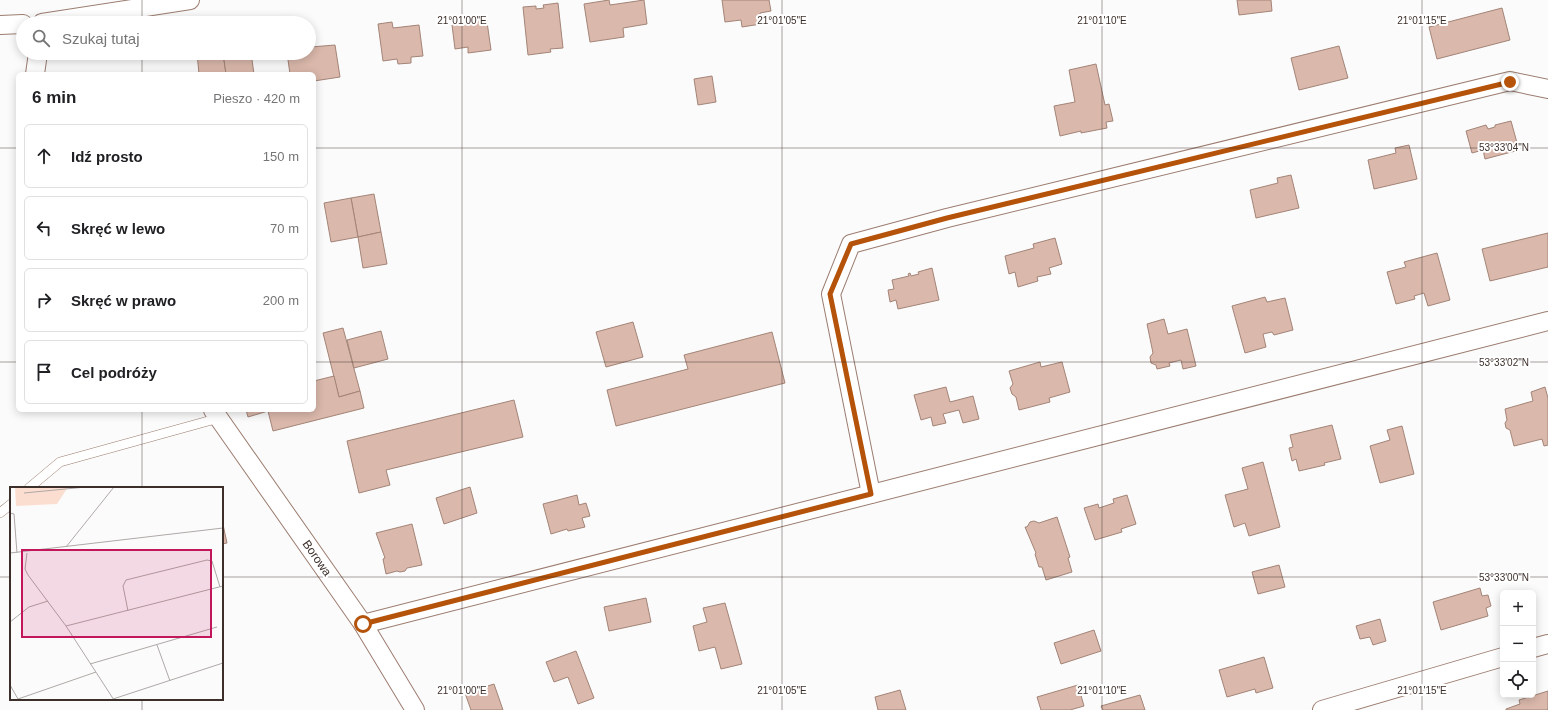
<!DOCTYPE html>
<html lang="pl">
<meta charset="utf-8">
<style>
:root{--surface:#fff;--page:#f2f2f2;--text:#202124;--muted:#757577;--line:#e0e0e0}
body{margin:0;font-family:Helvetica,sans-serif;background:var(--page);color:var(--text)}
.controls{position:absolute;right:12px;bottom:12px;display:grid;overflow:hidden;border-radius:6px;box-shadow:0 2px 10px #0003}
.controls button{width:36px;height:36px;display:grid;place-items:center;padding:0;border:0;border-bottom:1px solid var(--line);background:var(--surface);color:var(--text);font:20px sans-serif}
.stop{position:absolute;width:12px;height:12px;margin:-9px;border:3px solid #b45309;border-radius:50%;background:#fff}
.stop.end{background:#b45309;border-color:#fff;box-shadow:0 1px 4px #0008}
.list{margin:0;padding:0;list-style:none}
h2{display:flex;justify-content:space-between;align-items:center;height:52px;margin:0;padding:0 16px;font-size:17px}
h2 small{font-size:13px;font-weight:400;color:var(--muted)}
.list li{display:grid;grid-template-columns:26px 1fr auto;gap:12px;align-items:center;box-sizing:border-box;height:64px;margin:0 8px 8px;padding:0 8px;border:1px solid var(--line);border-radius:6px}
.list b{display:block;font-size:15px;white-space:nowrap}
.list em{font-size:13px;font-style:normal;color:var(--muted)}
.icon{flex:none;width:22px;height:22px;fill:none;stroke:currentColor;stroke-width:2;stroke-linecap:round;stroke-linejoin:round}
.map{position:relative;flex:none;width:1548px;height:710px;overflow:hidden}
.search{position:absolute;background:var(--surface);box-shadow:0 2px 10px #0003;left:16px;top:16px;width:300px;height:44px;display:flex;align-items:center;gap:10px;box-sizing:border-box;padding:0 14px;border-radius:22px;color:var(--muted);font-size:15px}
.panel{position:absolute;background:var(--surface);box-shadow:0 2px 10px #0003;left:16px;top:72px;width:300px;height:340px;border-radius:6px}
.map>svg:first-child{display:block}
.building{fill:#dab8ab;stroke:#a38477}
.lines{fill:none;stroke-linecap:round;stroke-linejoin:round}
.service-casing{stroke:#9c7d70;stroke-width:10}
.minor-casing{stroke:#9c7d70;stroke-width:20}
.service{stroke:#fff;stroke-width:9}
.minor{stroke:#fff;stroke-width:18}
.route{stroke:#b45309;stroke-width:5}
.ticks{fill:none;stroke:#3c2f2a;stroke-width:1;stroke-opacity:0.45}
.labels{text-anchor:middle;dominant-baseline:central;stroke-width:4;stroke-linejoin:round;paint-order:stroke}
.street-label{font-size:12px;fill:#3c2f2a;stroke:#fff}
.inset-road{fill:none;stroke:#afa9a7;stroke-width:1}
.view{fill:#c2185b;fill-opacity:0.15;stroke:#c2185b;stroke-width:2}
.inset-edge{fill:none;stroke:#3c2f2a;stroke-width:2}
.ticks-label{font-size:10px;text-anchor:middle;fill:#3c2f2a;stroke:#fff;stroke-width:4;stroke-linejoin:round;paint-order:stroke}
</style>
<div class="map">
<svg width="1548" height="710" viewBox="0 0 1548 710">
<rect width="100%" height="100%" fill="#fbfbfb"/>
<!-- building -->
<g class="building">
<path d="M609,0L610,5L644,0L647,24L623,28L624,37L590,42L584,4Z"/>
<path d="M722,0H769L771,11L760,13L761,24L742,27L741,20L725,22Z"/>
<path d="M1237,0H1271L1272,11L1239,15Z"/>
<path d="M558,3L563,48L550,49L551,52L528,55L523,7L536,6V9L544,8L543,5Z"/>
<path d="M1502,8L1510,40L1437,59L1429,27Z"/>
<path d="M486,15L491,50L468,53V47L455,49L452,25L465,23L464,18Z"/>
<path d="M392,22L393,28L419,25L423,56L411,57V63L398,64L397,59L383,61L378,24Z"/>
<path d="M309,36L311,47L335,45L340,77L314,81V74H290L287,53H309Z"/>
<path d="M1339,46L1348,78L1299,90L1291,58Z"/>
<path d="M197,53H223L226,74H199Z"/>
<path d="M223,53H251L254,74H226Z"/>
<path d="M1096,64L1105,105L1109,104L1113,121L1106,122L1107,128L1081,133V131L1060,136L1054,106L1075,102L1069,70Z"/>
<path d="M712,76L716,102L698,105L694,79Z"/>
<path d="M1511,121L1519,150L1485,159L1483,150L1472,153L1466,131L1486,125L1488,129L1495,127V125Z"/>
<path d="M1409,145L1417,179L1374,189L1368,160L1396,153L1395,148Z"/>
<path d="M1291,175L1299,208L1256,218L1250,190L1278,183L1277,178Z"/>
<path d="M374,194L381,232L358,237L351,198Z"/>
<path d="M351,198L358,237L331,242L324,203Z"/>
<path d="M381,232L387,264L363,268L358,237Z"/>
<path d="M1548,233V267L1490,281L1482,249Z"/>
<path d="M1055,238L1062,264L1049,268L1051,274L1037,277L1038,281L1018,287L1015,272L1009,274L1005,256L1034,248L1033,244Z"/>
<path d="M1437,253L1450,300L1428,306L1424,293L1414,296L1415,299L1396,304L1387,272L1406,267L1404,262Z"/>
<path d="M932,268L939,300L898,309L896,300L890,302L888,290L894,289L892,280L909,276L908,274L910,273L911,276L919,274L918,272Z"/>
<path d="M1265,297L1267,302L1285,298L1293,330L1274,335L1272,332L1263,334L1266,347L1245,353L1232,306Z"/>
<path d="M1164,319L1168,334L1187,329L1196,366L1183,369L1181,360L1169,363L1170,366L1157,369L1156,365L1151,363L1150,357L1153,353L1147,324Z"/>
<path d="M633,322L643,357L606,367L596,332Z"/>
<path d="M343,328L360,391L339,397L323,333Z"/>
<path d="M381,331L388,359L354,368L347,340Z"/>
<path d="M772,332L785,383L616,426L607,390L688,369L684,355Z"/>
<path d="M1040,362L1041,367L1062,362L1070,392L1049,398L1050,402L1019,410L1016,397L1012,394L1010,388L1013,384L1009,371Z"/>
<path d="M334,376L339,397L360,391L364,408L273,431L268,411L248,417L246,410H314V381Z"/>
<path d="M946,387L950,402L973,396L979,419L963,423L959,410L943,414L946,423L933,426L931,417L921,420L914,395Z"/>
<path d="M1545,387L1548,398V445L1544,446L1542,439L1514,446L1510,430L1506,428L1505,423L1507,420L1505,409L1533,401L1531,392Z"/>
<path d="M514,400L523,437L386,470L390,485L359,493L347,441Z"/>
<path d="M1332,425L1341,459L1324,463L1325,465L1299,471L1296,459L1292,461L1289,448L1293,447L1290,435Z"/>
<path d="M1402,426L1414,474L1380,483L1370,446L1390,440L1387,430Z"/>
<path d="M1263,462L1280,527L1249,536L1245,523L1234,527L1225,495L1248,489L1242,468Z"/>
<path d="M470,487L477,513L444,524L436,498Z"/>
<path d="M577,495L579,505L586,503L590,516L582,518L585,527L568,531L567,529L551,534L543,504Z"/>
<path d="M1127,495L1136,524L1121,529L1122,532L1095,540L1084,508L1098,504L1099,508L1114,503L1113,499Z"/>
<path d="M1057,517L1070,557L1068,558L1072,572L1046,580L1042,567H1039L1035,554L1036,553L1025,527H1027L1030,522L1034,521L1039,523Z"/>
<path d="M222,520L227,543L222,544Z"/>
<path d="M412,524L422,565L407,568L405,571L400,572L397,571L386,574L383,559L385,558L376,533Z"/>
<path d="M1279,565L1285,587L1258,594L1252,572Z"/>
<path d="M1480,588L1482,596L1488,595L1491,606L1486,608L1488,616L1441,630L1433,602Z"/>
<path d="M646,598L651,622L609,631L604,607Z"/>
<path d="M725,603L742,664L721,669L715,647L699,651L693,626L707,622L703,608Z"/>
<path d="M1380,619L1386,641L1373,645L1370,637L1360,639L1356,626Z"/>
<path d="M1094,630L1101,651L1061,664L1054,643Z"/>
<path d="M576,651L594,698L578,704L568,677L554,682L546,662Z"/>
<path d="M1264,657L1273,688L1256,693L1255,689L1227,697L1219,670Z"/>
<path d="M494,684L503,710H471L465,693Z"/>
<path d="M1078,685L1084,706L1070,710H1041L1037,697Z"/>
<path d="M900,690L906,710H878L875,697Z"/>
<path d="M1548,691V710H1506V709L1520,704L1519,700Z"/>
<path d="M1140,695L1145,710H1103L1101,706Z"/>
</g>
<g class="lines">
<defs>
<g id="service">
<path d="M29,488L60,462L219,418"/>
<path d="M0,513L11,504"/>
</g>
<g id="minor">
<path d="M42,23L190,0"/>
<path d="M0,25L23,24"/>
<path d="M35,74L38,53"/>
<path d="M213,410L363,624L415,710"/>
<path d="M871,494L831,294L851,244L947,218L1510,81L1548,89"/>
<path d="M363,624L1548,321"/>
<path d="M1533,648L1548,644"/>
<path d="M1322,710L1503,657"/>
</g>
</defs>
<!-- service casing -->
<use href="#service" class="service-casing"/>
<!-- minor casing -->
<use href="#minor" class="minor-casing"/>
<!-- service -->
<use href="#service" class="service"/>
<!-- minor -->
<use href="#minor" class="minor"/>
</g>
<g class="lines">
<!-- route -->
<path class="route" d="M363,624L871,494L830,294L851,244L947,218L1510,82"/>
</g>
<!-- ticks -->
<path class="ticks" d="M142,0V23M462,0V710M782,0V710M1102,0V710M1422,0V710M142,53V74M0,148H18M314,148H1548M0,362H18M314,362H1548M142,410V488M0,577H11M222,577H1548M142,699V710"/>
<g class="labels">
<!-- street labels -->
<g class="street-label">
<text transform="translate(317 558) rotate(55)">Borowa</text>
</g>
</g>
<!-- overview -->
<g transform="translate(10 487)">
<rect width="213" height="213" fill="#fbfbfb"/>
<path d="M5,0H58L47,17L6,19Z" fill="#fcded1"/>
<path class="inset-road" d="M14,6L76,0M0,26L4,27L7,66M56,60L104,0M0,66L213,41M17,66L15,82L18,88L56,139L104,213M118,124L113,99L116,93L128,90L197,73L202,74L210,100M0,135L19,120L38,114M56,139L213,99M147,158L160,194M80,177L207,140M0,198L8,212M8,212L86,185M103,212L213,176"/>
<path class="view" d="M12,63H201V150H12Z"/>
<rect width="213" height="213" class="inset-edge"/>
</g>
<g class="ticks-label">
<text x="462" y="24">21°01'00"E</text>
<text x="782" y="24">21°01'05"E</text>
<text x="1102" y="24">21°01'10"E</text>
<text x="1422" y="24">21°01'15"E</text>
<text x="1504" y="151">53°33'04"N</text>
<text x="1504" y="366">53°33'02"N</text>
<text x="1504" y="581">53°33'00"N</text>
<text x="462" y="694">21°01'00"E</text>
<text x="782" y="694">21°01'05"E</text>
<text x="1102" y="694">21°01'10"E</text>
<text x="1422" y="694">21°01'15"E</text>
</g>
</svg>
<div class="controls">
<button>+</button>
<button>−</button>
<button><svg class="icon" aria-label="locate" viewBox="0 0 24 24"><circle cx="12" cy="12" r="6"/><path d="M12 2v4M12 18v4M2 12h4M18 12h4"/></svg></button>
</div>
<div class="stop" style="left:363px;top:624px"></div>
<div class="stop end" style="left:1510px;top:82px"></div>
<div class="search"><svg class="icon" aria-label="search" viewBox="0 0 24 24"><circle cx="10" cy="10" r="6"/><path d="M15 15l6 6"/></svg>Szukaj tutaj</div>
<section class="panel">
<h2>6 min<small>Pieszo · 420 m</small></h2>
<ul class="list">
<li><svg class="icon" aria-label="ahead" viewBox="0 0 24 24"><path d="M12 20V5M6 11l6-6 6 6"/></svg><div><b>Idź prosto</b></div><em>150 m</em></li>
<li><svg class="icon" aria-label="left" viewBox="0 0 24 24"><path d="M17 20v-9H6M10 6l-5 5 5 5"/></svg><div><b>Skręć w lewo</b></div><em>70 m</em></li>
<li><svg class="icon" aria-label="right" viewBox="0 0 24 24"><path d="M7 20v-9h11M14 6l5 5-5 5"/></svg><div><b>Skręć w prawo</b></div><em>200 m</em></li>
<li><svg class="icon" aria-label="arrive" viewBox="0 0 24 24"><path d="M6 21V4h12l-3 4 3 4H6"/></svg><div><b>Cel podróży</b></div></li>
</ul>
</section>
</div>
